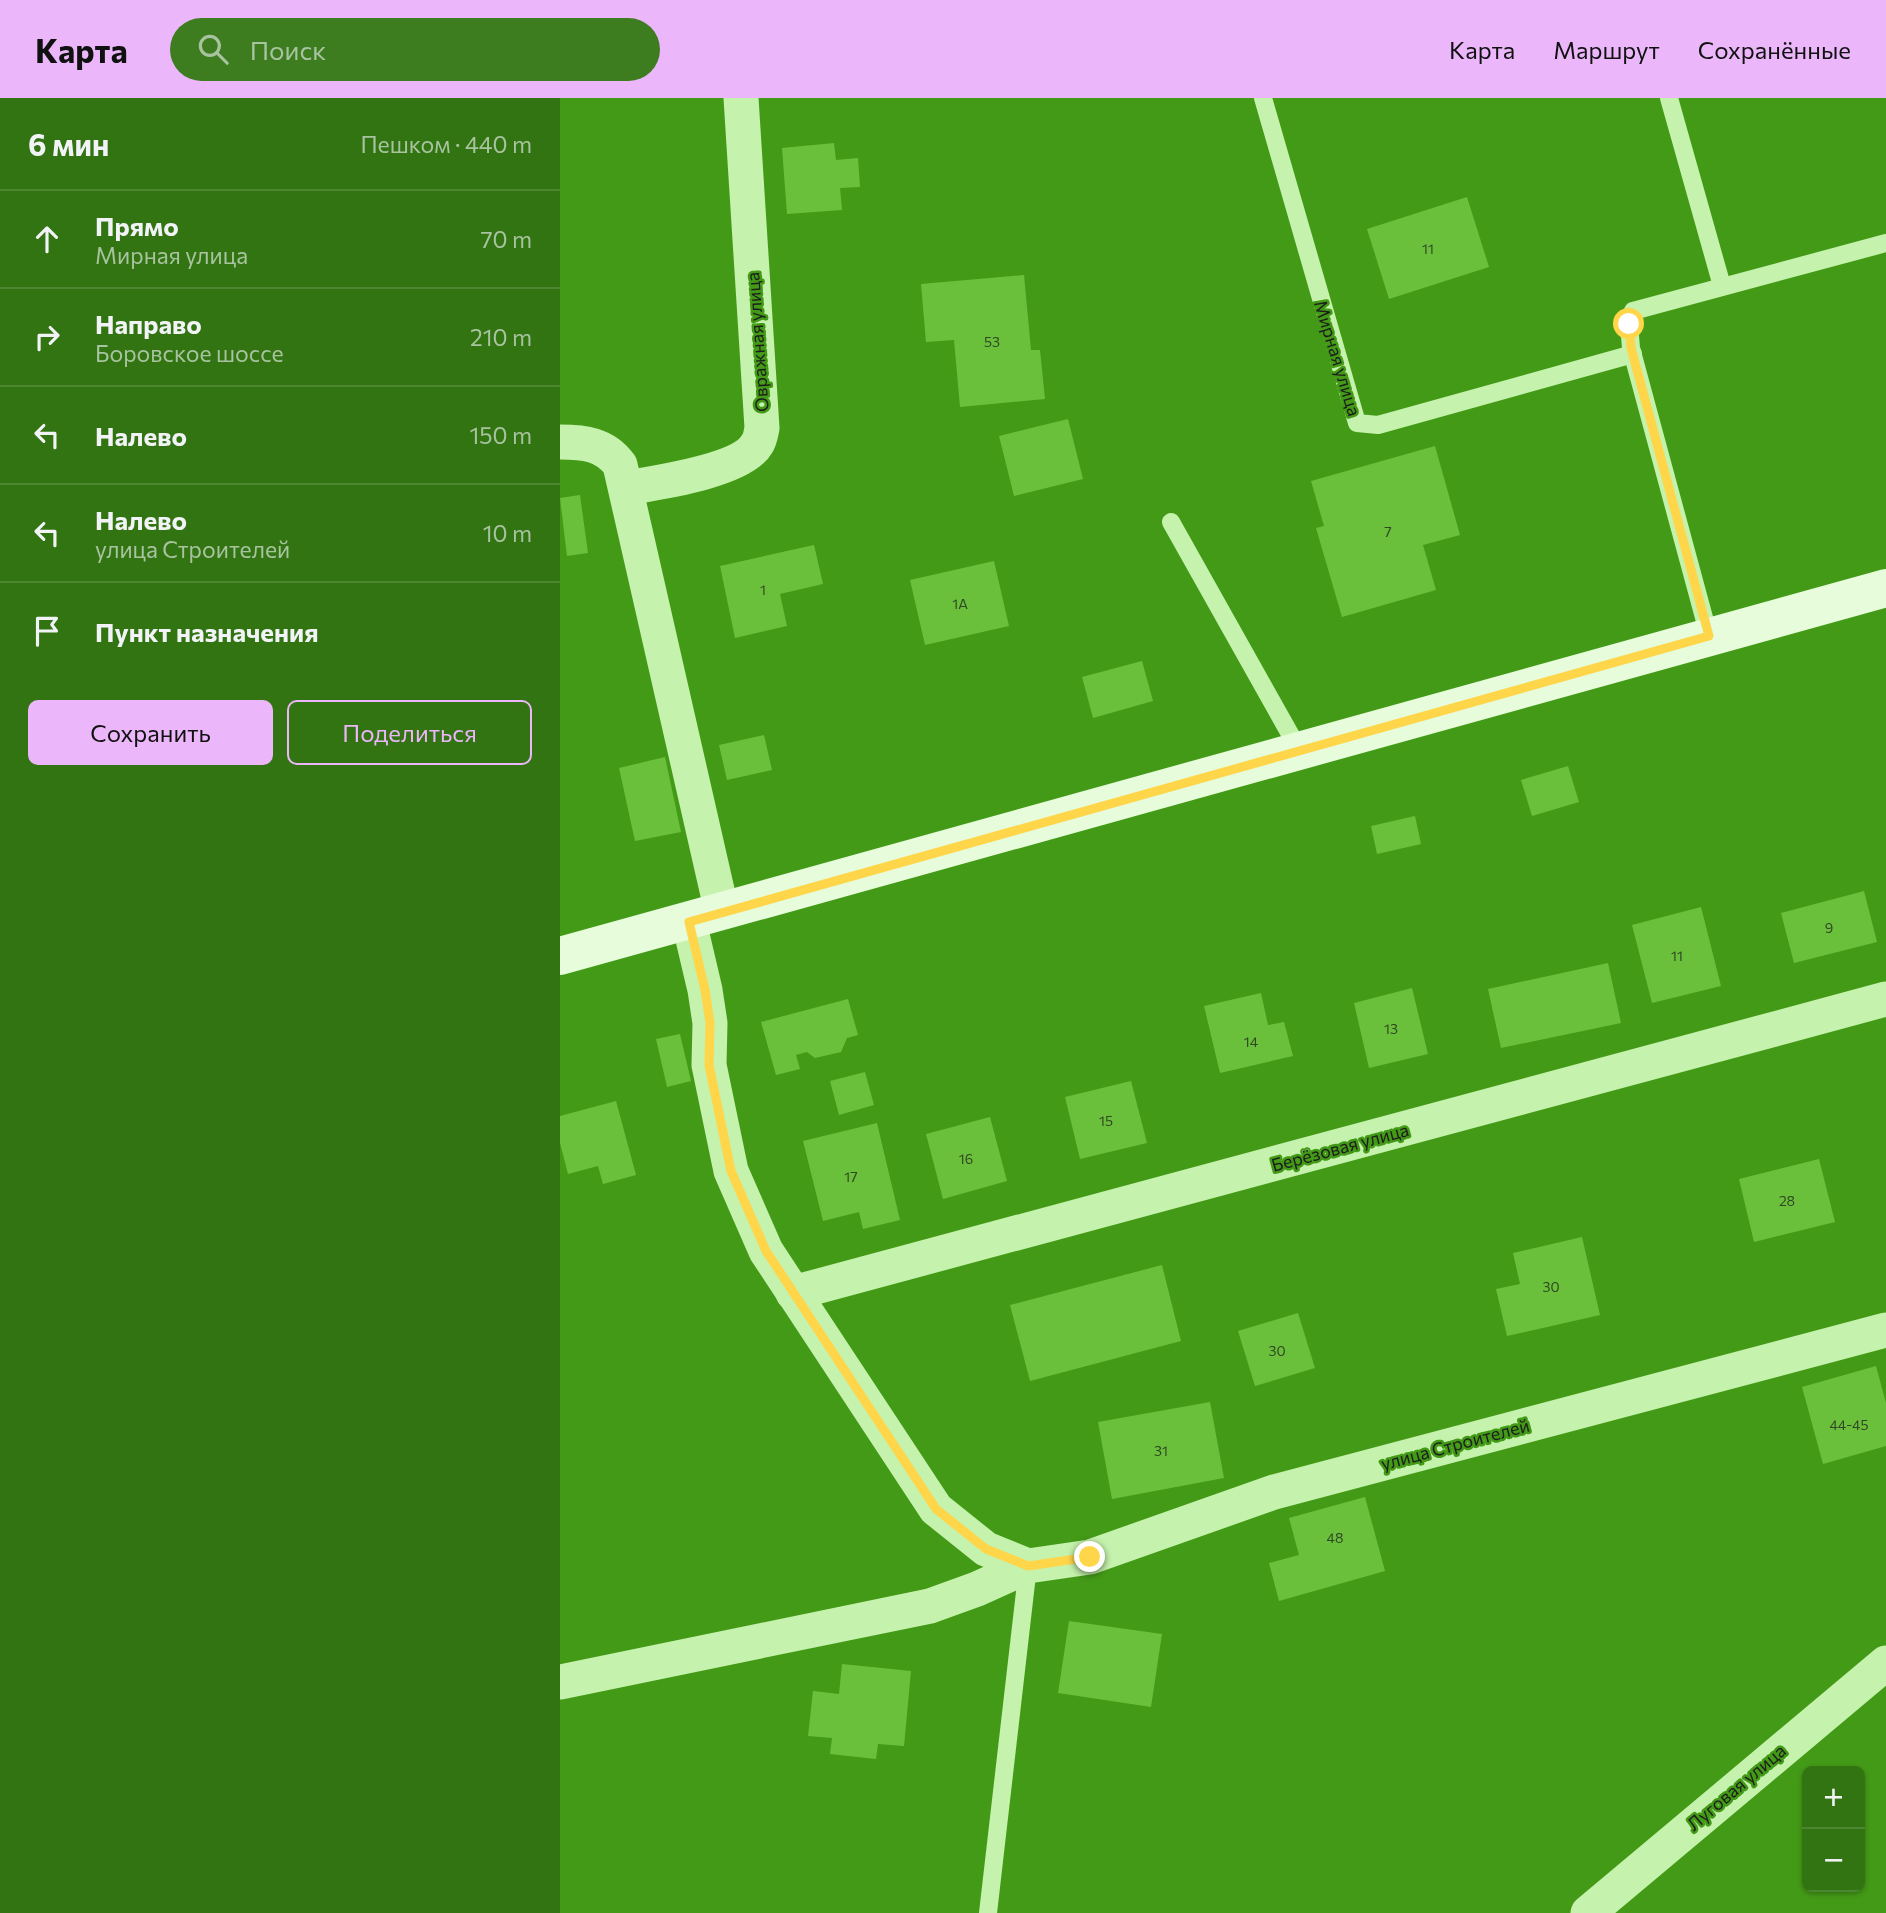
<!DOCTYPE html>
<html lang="ru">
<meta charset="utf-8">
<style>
:root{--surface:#327411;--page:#3d7c1f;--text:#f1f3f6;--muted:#a8c39f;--line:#4d8631;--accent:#ebb7fa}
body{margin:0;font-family:Commissioner,sans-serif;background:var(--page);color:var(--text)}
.controls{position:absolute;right:21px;bottom:21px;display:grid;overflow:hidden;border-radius:10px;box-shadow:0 2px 5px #0004}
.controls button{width:63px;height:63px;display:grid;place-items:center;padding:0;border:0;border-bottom:2px solid var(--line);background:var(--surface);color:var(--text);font:35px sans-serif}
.stop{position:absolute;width:21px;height:21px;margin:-16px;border:5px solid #ffd54a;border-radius:50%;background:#fff}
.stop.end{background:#ffd54a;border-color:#fff;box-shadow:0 2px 7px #0008}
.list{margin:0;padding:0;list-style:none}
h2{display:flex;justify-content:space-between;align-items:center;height:91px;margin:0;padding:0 28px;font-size:30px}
h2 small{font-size:23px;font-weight:400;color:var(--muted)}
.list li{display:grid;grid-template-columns:46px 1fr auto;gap:21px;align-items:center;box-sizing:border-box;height:98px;padding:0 28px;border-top:2px solid var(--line)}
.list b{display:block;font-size:26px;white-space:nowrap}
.list p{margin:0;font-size:23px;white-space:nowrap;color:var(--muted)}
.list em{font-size:23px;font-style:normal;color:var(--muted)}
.actions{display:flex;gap:14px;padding:21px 28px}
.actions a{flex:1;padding:16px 0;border:2px solid var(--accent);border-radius:10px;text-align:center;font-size:24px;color:var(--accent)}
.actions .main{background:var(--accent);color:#111}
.icon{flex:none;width:38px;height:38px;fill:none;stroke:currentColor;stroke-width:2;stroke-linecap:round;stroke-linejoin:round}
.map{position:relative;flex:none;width:1326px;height:1815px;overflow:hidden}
header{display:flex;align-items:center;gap:42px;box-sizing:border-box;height:98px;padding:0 35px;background:var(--accent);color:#111}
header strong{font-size:33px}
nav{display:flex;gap:38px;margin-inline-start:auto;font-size:24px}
.search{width:490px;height:63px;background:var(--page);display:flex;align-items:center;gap:18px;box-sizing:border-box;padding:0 24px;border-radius:38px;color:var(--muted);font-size:26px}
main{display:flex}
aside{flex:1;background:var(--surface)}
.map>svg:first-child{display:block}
.building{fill:#6ac03b}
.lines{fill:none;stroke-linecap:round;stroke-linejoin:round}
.service{stroke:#c5f2ac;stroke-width:18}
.minor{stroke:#c5f2ac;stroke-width:35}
.secondary{stroke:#e6fcdb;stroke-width:38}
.route{stroke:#ffd54a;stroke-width:9}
.labels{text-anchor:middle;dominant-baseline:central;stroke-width:5;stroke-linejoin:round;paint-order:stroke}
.number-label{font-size:14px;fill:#304624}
.street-label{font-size:18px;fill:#1d1d1d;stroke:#439a17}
</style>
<header>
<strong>Карта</strong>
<div class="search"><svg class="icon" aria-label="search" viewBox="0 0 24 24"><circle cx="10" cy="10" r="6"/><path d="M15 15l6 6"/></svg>Поиск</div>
<nav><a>Карта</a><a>Маршрут</a><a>Сохранённые</a></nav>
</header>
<main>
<aside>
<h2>6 мин<small>Пешком · 440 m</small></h2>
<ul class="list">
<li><svg class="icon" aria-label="ahead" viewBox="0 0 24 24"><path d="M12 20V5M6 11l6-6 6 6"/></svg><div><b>Прямо</b><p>Мирная улица</p></div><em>70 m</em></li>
<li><svg class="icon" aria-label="right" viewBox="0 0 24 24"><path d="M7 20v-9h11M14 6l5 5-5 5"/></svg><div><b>Направо</b><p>Боровское шоссе</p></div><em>210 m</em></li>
<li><svg class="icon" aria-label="left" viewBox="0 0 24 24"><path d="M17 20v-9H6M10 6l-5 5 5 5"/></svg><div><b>Налево</b></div><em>150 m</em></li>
<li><svg class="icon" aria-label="left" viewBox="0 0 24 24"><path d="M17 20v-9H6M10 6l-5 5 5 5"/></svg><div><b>Налево</b><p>улица Строителей</p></div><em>10 m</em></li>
<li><svg class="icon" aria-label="arrive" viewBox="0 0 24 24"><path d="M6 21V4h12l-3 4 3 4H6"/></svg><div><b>Пункт назначения</b></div></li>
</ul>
<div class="actions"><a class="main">Сохранить</a><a>Поделиться</a></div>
</aside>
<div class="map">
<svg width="1326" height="1815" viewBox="0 0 1326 1815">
<rect width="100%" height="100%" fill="#439a17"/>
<!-- building -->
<g class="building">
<path d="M274,45L276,62L298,60L300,89L280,90L282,112L227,116L222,50Z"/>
<path d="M907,99L929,169L829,201L807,131Z"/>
<path d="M464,177L471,252H480L485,301L400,309L394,242L366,244L361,186Z"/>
<path d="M508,321L523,381L454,398L439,338Z"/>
<path d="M875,348L900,437L863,447L876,492L782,519L756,430L764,428L751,383Z"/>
<path d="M20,397L28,455L7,458L0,400Z"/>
<path d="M254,447L263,486L220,496L227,528L175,540L160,468Z"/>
<path d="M434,463L449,528L365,547L350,482Z"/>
<path d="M582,563L593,603L533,620L522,579Z"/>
<path d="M204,637L212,672L167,682L159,647Z"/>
<path d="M105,659L121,734L75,743L59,670Z"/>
<path d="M1008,668L1019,704L972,718L961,682Z"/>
<path d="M855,718L861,746L817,756L811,728Z"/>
<path d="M1304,793L1317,844L1234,865L1221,815Z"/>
<path d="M1141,809L1161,888L1092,905L1072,827Z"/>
<path d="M1048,865L1061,925L941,950L928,891Z"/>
<path d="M852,890L868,956L809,970L794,905Z"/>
<path d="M701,895L708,927L724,924L733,958L660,975L644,908Z"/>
<path d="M288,901L298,937L287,940L281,954L255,960L247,954L236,957L240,971L216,977L201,924Z"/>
<path d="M120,936L131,983L107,989L96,941Z"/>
<path d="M305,974L314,1007L279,1017L270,983Z"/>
<path d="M571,983L587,1045L520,1061L505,999Z"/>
<path d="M56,1003L76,1077L43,1086L38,1068L8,1076L0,1045V1018Z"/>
<path d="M430,1019L447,1083L383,1101L366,1036Z"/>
<path d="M317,1025L340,1122L303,1131L299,1114L263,1123L243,1043Z"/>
<path d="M1259,1061L1275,1124L1194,1144L1179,1081Z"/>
<path d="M1022,1139L1040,1217L947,1238L936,1191L960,1186L953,1155Z"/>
<path d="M602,1167L621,1243L470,1283L450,1207Z"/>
<path d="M738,1215L755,1270L695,1288L678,1233Z"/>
<path d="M1316,1268L1326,1305V1348L1263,1366L1242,1289Z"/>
<path d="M650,1304L664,1380L552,1401L538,1324Z"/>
<path d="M805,1399L825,1473L719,1503L709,1465L739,1457L729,1420Z"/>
<path d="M509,1523L602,1536L591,1609L498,1595Z"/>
<path d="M282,1566L351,1573L344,1648L318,1646L316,1661L270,1656L272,1640L248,1638L253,1593L279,1596Z"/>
</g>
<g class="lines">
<!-- service -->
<g class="service">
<path d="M703,0L797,325L818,327L1073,256"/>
<path d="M1109,0L1162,188"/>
<path d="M611,424L739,652"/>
<path d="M1149,538L1071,250L1069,226L1073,213L1326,145"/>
<path d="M428,1815L468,1468"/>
</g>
<!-- minor -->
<g class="minor">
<path d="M0,344C24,344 45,346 60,367L162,814"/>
<path d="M66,390C95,385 182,373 197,346C200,342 201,335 202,330L181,0"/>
<path d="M129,824L145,892L150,925L149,967L171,1073L206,1153L376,1411L426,1451L468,1468"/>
<path d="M233,1195L1326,901"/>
<path d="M0,1584L370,1508L417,1491L468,1468L530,1459L714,1394L1326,1232"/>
<path d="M1028,1815L1326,1565"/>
</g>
<!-- secondary -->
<path class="secondary" d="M0,858L1326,490"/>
</g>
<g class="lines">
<!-- route -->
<path class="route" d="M530,1459L468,1468L426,1451L376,1411L206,1153L171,1073L149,967L150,925L145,892L129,824L1149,538L1071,250L1069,226"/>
</g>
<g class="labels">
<!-- number labels -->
<g class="number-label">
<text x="868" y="150">11</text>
<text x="432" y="243">53</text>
<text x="828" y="433">7</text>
<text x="203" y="491">1</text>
<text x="400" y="505">1А</text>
<text x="1269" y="829">9</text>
<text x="1117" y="857">11</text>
<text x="831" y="930">13</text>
<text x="691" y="943">14</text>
<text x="546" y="1022">15</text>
<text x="406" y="1060">16</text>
<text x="291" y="1078">17</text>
<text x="1227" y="1102">28</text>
<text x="991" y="1188">30</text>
<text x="717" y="1252">30</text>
<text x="1289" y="1326">44-45</text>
<text x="601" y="1352">31</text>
<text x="775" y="1439">48</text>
</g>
<!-- street labels -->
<g class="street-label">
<text transform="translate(197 244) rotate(-94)">Овражная улица</text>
<text transform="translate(778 260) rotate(73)">Мирная улица</text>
<text transform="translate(780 1049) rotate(-15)">Берёзовая улица</text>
<text transform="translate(895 1346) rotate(-15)">улица Строителей</text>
<text transform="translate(1176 1689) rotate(-40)">Луговая улица</text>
</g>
</g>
</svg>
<div class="controls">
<button>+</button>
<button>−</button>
</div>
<div class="stop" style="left:1069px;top:226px"></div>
<div class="stop end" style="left:530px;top:1459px"></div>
</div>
</main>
